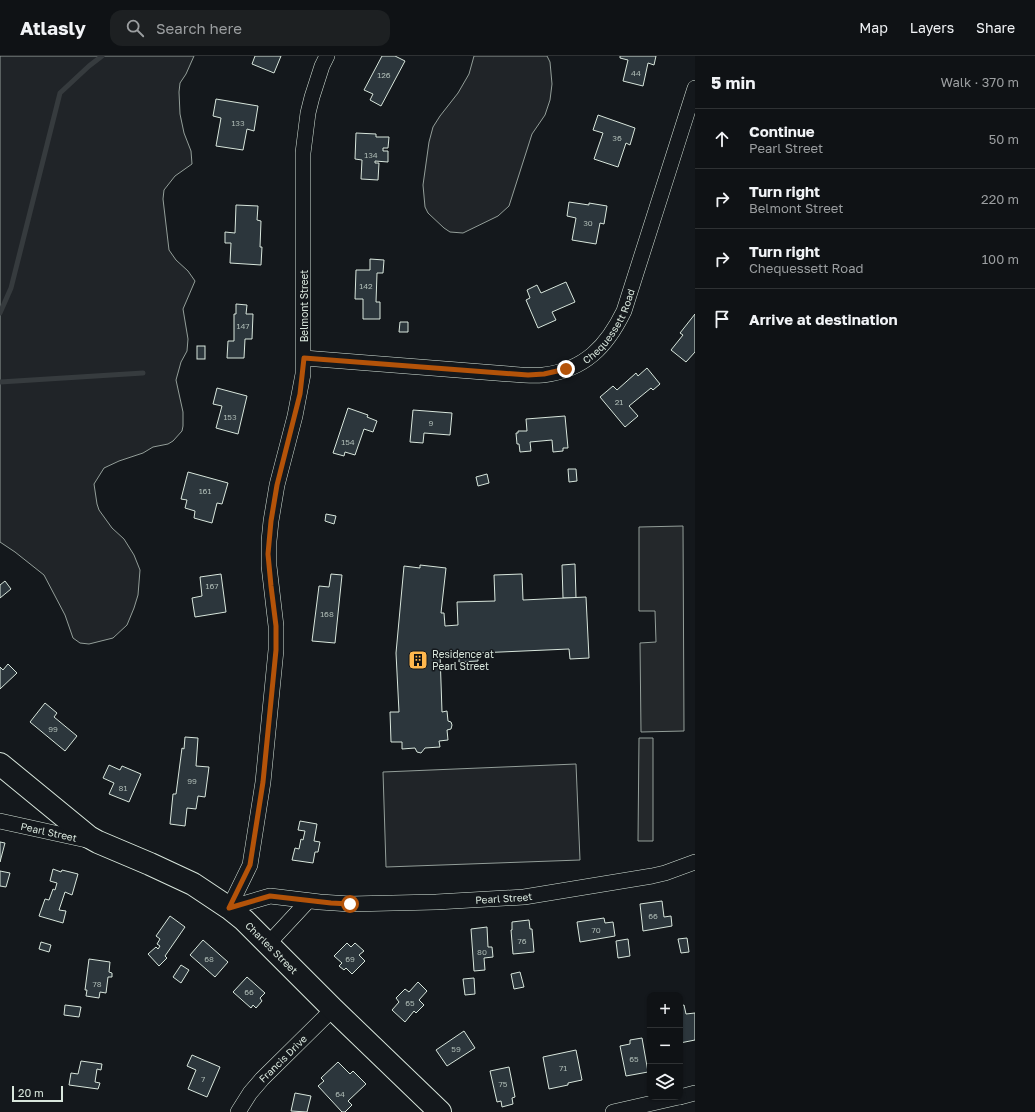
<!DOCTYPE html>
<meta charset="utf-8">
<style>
:root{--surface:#0f1215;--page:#1d2022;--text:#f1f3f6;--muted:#9b9ea0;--line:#2f3234}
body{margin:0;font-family:"Golos Text",sans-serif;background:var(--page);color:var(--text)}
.controls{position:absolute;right:12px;bottom:12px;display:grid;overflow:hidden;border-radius:8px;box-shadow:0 1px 3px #0004}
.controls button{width:36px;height:36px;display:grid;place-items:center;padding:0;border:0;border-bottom:1px solid var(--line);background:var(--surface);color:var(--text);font:20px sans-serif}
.scale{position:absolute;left:12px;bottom:10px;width:51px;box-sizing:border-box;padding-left:4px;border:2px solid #d8e6dc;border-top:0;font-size:11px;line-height:14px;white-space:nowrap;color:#d8e6dc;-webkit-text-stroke:3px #14181c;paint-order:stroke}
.stop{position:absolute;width:12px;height:12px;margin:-9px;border:3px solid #b45309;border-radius:50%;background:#fff}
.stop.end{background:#b45309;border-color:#fff;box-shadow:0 1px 4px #0008}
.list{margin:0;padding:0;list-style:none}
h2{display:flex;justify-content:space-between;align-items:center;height:52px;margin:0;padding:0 16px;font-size:17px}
h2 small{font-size:13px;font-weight:400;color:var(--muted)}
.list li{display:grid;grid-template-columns:26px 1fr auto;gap:12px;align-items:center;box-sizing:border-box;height:60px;padding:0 16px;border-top:1px solid var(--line)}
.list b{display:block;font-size:15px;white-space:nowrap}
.list p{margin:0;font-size:13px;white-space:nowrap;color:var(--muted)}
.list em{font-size:13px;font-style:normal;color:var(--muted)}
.icon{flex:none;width:22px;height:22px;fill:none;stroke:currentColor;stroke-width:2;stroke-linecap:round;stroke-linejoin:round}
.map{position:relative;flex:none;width:695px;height:1056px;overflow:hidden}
header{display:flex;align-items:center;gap:24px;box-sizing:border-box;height:56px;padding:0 20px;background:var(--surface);border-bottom:1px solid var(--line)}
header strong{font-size:19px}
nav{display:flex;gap:22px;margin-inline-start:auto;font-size:14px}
.search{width:280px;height:36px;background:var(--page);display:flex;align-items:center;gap:10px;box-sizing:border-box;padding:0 14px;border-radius:12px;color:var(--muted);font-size:15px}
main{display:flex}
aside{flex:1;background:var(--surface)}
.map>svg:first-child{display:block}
.green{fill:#202428;stroke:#939e99}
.parking{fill:#24282b;stroke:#939e99}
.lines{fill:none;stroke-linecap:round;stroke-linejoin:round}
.stream{stroke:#363b3e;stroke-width:5}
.building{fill:#2c363c;stroke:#d8e6dc}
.street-casing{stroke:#d8e6dc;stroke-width:16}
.secondary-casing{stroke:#d8e6dc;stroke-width:24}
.street{stroke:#14181c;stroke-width:15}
.secondary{stroke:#14181c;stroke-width:22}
.route{stroke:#b45309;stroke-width:5}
.labels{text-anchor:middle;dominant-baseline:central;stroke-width:3;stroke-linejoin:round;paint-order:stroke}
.number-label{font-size:8px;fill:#adbab4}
.street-label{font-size:10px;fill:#d8e6dc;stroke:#14181c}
.poi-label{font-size:10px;fill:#d8e6dc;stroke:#14181c;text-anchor:start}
</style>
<header>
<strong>Atlasly</strong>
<div class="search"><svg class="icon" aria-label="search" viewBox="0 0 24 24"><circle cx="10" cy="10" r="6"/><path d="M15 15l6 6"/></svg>Search here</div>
<nav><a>Map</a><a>Layers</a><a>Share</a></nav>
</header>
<main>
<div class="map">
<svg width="695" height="1056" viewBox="0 0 695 1056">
<rect width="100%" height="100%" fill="#14181c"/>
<!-- green -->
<g class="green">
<path d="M0,0H194L186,18L180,27L179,36L180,58L184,77L191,95L192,108L175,120L164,134L163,143L169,194L176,204L188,215L195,225L183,253L188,283L187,295L181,306L176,324L183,356V370L182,375L173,385L168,388L153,391L143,397L119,405L104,412L94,428L97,448L99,454L112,472L124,483L134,499L140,514L138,539L134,552L127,569L113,582L89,588L80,587L73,582L65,559L44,519L15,496L0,486Z"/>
<path d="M474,0H547L550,6L552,28L550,44L545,59L532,78L509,150L498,160L463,177L450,176L444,172L428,157L425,151L423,129L429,86L433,71L440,60L458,37L469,18Z"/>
<path d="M576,708L580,804L386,811L383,716Z"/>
</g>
<!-- parking -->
<g class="parking">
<path d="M683,470L684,675L641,676L640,587L656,586L655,555H639V471Z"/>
<path d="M639,682H653V785H638Z"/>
</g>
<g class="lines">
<!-- stream -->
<g class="stream">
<path d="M0,257L11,232L60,37L89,10L102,0"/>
<path d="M0,326L143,317"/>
</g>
</g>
<!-- building -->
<g class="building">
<path d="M255,0H281L274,17L252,8Z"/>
<path d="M382,0H395L405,5L381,50L370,44L373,38L364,34Z"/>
<path d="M620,0H656L654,9L648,7L643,30L623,25L628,4L620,2Z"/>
<path d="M216,43L258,50L254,75L247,73L243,94L216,90L221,62L213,60Z"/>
<path d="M598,59L635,72L630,89L626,87L618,111L594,103L603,77L593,74Z"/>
<path d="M356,77L376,78V81H389L388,92H383V95H388V106L375,105V107H379L378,124L361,123L362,104L355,103Z"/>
<path d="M569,146L589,149V147L607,150L604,168L600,167L596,188L572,184L576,162L567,160Z"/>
<path d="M236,149L258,150L257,164L261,165L260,191H262L261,209L230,207L231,187H225V176L235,177Z"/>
<path d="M370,203L384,204L383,217H377L376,246H380V263H363V243H355L356,214H370Z"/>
<path d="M566,226L575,246L552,256L556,264L538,272L526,244L530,242L527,234L537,229L541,237Z"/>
<path d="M236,248L247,249L246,258H253L252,283H245L244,302H227L228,285H234V258H236Z"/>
<path d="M695,258V296L686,306L671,294L683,279L680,277Z"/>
<path d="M400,266H408V276H399Z"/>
<rect x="197" y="290" width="8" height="13"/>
<path d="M647,312L660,328L653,334L651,332L629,350L638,360L625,371L600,341L613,330L617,334L636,317L638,320Z"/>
<path d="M217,332L247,340L238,378L216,372L222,350L213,348Z"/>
<path d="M348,352L368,359L367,361L377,365L373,376L364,373L355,399L345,396L344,400L333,397Z"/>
<path d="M413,354L452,357L450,379L424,377L423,387L410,386Z"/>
<path d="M565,360L568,392H563V395L553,396L552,384L530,386L531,395L520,396L519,388H517L516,377H518V375H527L526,363Z"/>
<path d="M568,413H576L577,425L569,426Z"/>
<path d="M188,416L228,427L222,448L217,447L212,467L194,462L195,455L185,452L187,444L181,443Z"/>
<path d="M487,418L489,427L478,430L476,421Z"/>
<path d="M326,458L336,460L334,468L325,465Z"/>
<path d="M575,508L576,542H563L562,509Z"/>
<path d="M420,509L446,512L441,557H444L445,570L458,569L457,546L495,545L494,519L522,518L523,544L586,541L589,602L570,603L569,593L478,597V605L459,606V596L440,597L442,656L447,655L448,665L451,666L452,669L451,673L447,674L448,684L439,685L440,691L425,692L421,697L417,696L415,692L402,693V686H391L390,656H399L396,597L404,510L420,512Z"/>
<path d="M221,518L226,556L195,561L192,542L202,540L200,521Z"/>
<path d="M331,518L342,519L335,587L312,585L319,530L329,531Z"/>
<path d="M5,525L11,533L0,542V529Z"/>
<path d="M8,608L17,617L0,633V611L3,614Z"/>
<path d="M45,647L57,657L54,661L77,680L65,695L30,666Z"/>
<path d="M185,681L198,682L196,710L209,711L205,741L198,740L196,753L187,752L185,770L170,768L173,738H176L182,692L184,693Z"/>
<path d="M109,709L120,714L122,710L141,718L129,746L109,738L114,727L103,722Z"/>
<path d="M300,765L317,768L314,785L320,786L318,796H315L313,807L292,804L295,792L299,793L301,783L303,784L305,775L298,774Z"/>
<path d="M0,786L5,787L0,806Z"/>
<path d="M53,813L61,816L62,814L78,818L72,839L65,836L59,854L66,855L63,867L39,860L45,843L49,844L53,833L55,834L57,827L50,825Z"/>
<path d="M0,815L10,817L6,831L0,830Z"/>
<path d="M662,845L664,861L671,860L672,870L643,875L640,848Z"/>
<path d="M170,860L185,871L165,900L167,902L159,910L148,898L156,891L158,893L160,890L157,888L160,883L156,880Z"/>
<path d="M604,862L605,867L613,866L615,880L580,886L577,866Z"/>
<path d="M529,864L530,873H532L534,896L513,898L511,874H512V866Z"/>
<path d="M487,871L488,891H492L493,901L484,902L485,914L474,915L471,873Z"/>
<path d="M687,882L689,896L681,897L678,883Z"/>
<path d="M628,883L630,900L618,902L616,885Z"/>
<path d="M203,884L228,906L215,921L190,899Z"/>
<path d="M41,886L51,889L49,896L39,893Z"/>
<path d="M347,887L351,891L355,887L364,895L359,899L365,905L352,918L346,912L344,914L339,910L342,907L334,900Z"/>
<path d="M89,903L110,906L109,916L112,917V921H108L106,937L100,936L99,942L86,940L87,934H85Z"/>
<path d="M181,909L189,914L181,927L173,921Z"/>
<path d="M520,916L524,931L514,933L511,918Z"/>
<path d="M247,921L265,937L260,942L262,945L256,952L253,949L251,952L233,936Z"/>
<path d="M474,922L475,938L465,939L463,923Z"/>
<path d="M418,926L427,935L419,944L424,949L416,957L414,955L405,966L392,954L399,946L396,942L405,933L409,936Z"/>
<path d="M65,949L81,951L79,961L64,959Z"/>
<path d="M684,949L686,958L695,957V984L680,987V950Z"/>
<path d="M464,975L475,992L447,1010L436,994Z"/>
<path d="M642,982L648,1016L626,1020L620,990L630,988V984Z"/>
<path d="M576,994L582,1024L568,1027V1029L549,1033L543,1001Z"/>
<path d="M192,999L220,1011L207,1041L188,1033L196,1014L187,1010Z"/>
<path d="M81,1005L102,1008L101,1014L97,1013L95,1026L100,1027L98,1033L69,1029L71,1017L78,1018Z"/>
<path d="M338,1006L350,1018L353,1015L366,1028L348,1045L352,1049L345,1056H342L318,1030L324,1025L321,1022Z"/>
<path d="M509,1011L515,1041L512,1042L513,1048L502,1051L501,1045L497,1046L490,1015Z"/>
<path d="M295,1037L311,1040L307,1056L291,1055Z"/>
</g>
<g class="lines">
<defs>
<g id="street">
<path id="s1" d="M304,302L509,318C521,319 532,320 543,319C585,314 607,290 624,255L695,32"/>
<path id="s2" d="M0,765L91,785"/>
<path d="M229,852L250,809L263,726L276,594V570L269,510V485L271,465L277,429L295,360L303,318V97L308,57L312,41L322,10L327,0"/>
<path id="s3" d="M229,852L270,840L320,846L350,848L436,846L524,841L652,820L665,817L695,806"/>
<path d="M268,888L308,845"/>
<path d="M680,1041L695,1037"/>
<path id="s4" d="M238,1056L250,1037L262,1023L333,953"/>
<path d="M613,1056L679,1041"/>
</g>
<g id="secondary">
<path id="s5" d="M0,708L89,781L98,786L150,808L193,828L229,852L244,864L333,953L440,1056"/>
</g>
</defs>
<!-- street casing -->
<use href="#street" class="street-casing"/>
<!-- secondary casing -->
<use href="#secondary" class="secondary-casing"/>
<!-- street -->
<use href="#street" class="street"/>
<!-- secondary -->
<use href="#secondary" class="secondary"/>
</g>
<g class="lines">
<!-- route -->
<path class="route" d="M350,848L331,847L270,840L229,852L250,809L263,726L276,594V570L271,530L268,498L271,465L277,429L300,338L304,302L528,319L544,318L566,313"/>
</g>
<!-- icons -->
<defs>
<symbol id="building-square" viewBox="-11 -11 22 22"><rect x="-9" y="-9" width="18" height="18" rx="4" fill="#ffb74d" stroke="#14181c"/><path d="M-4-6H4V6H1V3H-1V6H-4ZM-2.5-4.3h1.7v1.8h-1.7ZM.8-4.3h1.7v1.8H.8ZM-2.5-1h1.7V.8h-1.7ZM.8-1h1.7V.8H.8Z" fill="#111"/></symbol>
</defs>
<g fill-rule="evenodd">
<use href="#building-square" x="407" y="593" width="22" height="22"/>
</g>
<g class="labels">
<!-- number labels -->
<g class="number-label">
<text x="636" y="17">44</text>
<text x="384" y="19">126</text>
<text x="238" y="67">133</text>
<text x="617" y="82">36</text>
<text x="371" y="99">134</text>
<text x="588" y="167">30</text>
<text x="366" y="230">142</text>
<text x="243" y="270">147</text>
<text x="619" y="346">21</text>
<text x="230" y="361">153</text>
<text x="431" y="367">9</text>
<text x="348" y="386">154</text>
<text x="205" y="435">161</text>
<text x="212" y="530">167</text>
<text x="327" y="558">168</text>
<text x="53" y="673">99</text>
<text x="192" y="725">99</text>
<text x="123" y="732">81</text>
<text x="653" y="860">66</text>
<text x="596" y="874">70</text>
<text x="522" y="885">76</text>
<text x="482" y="896">80</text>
<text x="209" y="903">68</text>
<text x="350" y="903">69</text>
<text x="97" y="928">78</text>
<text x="249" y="936">66</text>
<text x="410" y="947">65</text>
<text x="456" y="993">59</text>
<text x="634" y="1003">65</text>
<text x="563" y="1012">71</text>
<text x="203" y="1023">7</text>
<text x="503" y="1028">75</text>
<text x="340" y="1038">64</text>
</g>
<!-- street labels -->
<g class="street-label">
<text transform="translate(304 250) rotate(-90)">Belmont Street</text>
<text stroke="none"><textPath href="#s1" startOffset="327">Chequessett Road</textPath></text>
<text stroke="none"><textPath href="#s2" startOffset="50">Pearl Street</textPath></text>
<text stroke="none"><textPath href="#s3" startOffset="277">Pearl Street</textPath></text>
<text stroke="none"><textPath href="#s5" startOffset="331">Charles Street</textPath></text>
<text stroke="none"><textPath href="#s4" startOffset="70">Francis Drive</textPath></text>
</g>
<!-- poi labels -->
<g class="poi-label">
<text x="432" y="598">Residence at<tspan x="432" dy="12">Pearl Street</tspan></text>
</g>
</g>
</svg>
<div class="controls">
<button>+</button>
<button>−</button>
<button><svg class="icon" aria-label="layers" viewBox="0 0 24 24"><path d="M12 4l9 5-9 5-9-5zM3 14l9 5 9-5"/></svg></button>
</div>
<div class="scale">20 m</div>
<div class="stop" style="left:350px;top:848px"></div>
<div class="stop end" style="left:566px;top:313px"></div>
</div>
<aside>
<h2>5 min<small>Walk · 370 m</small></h2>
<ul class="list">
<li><svg class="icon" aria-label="ahead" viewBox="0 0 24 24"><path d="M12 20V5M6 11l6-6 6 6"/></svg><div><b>Continue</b><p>Pearl Street</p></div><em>50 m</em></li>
<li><svg class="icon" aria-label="right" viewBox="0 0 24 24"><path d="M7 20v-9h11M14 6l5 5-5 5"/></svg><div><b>Turn right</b><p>Belmont Street</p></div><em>220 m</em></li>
<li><svg class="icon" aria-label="right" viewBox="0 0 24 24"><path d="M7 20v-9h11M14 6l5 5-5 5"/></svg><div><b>Turn right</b><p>Chequessett Road</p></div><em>100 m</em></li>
<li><svg class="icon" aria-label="arrive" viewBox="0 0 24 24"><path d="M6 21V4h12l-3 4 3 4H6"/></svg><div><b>Arrive at destination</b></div></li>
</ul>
</aside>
</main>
